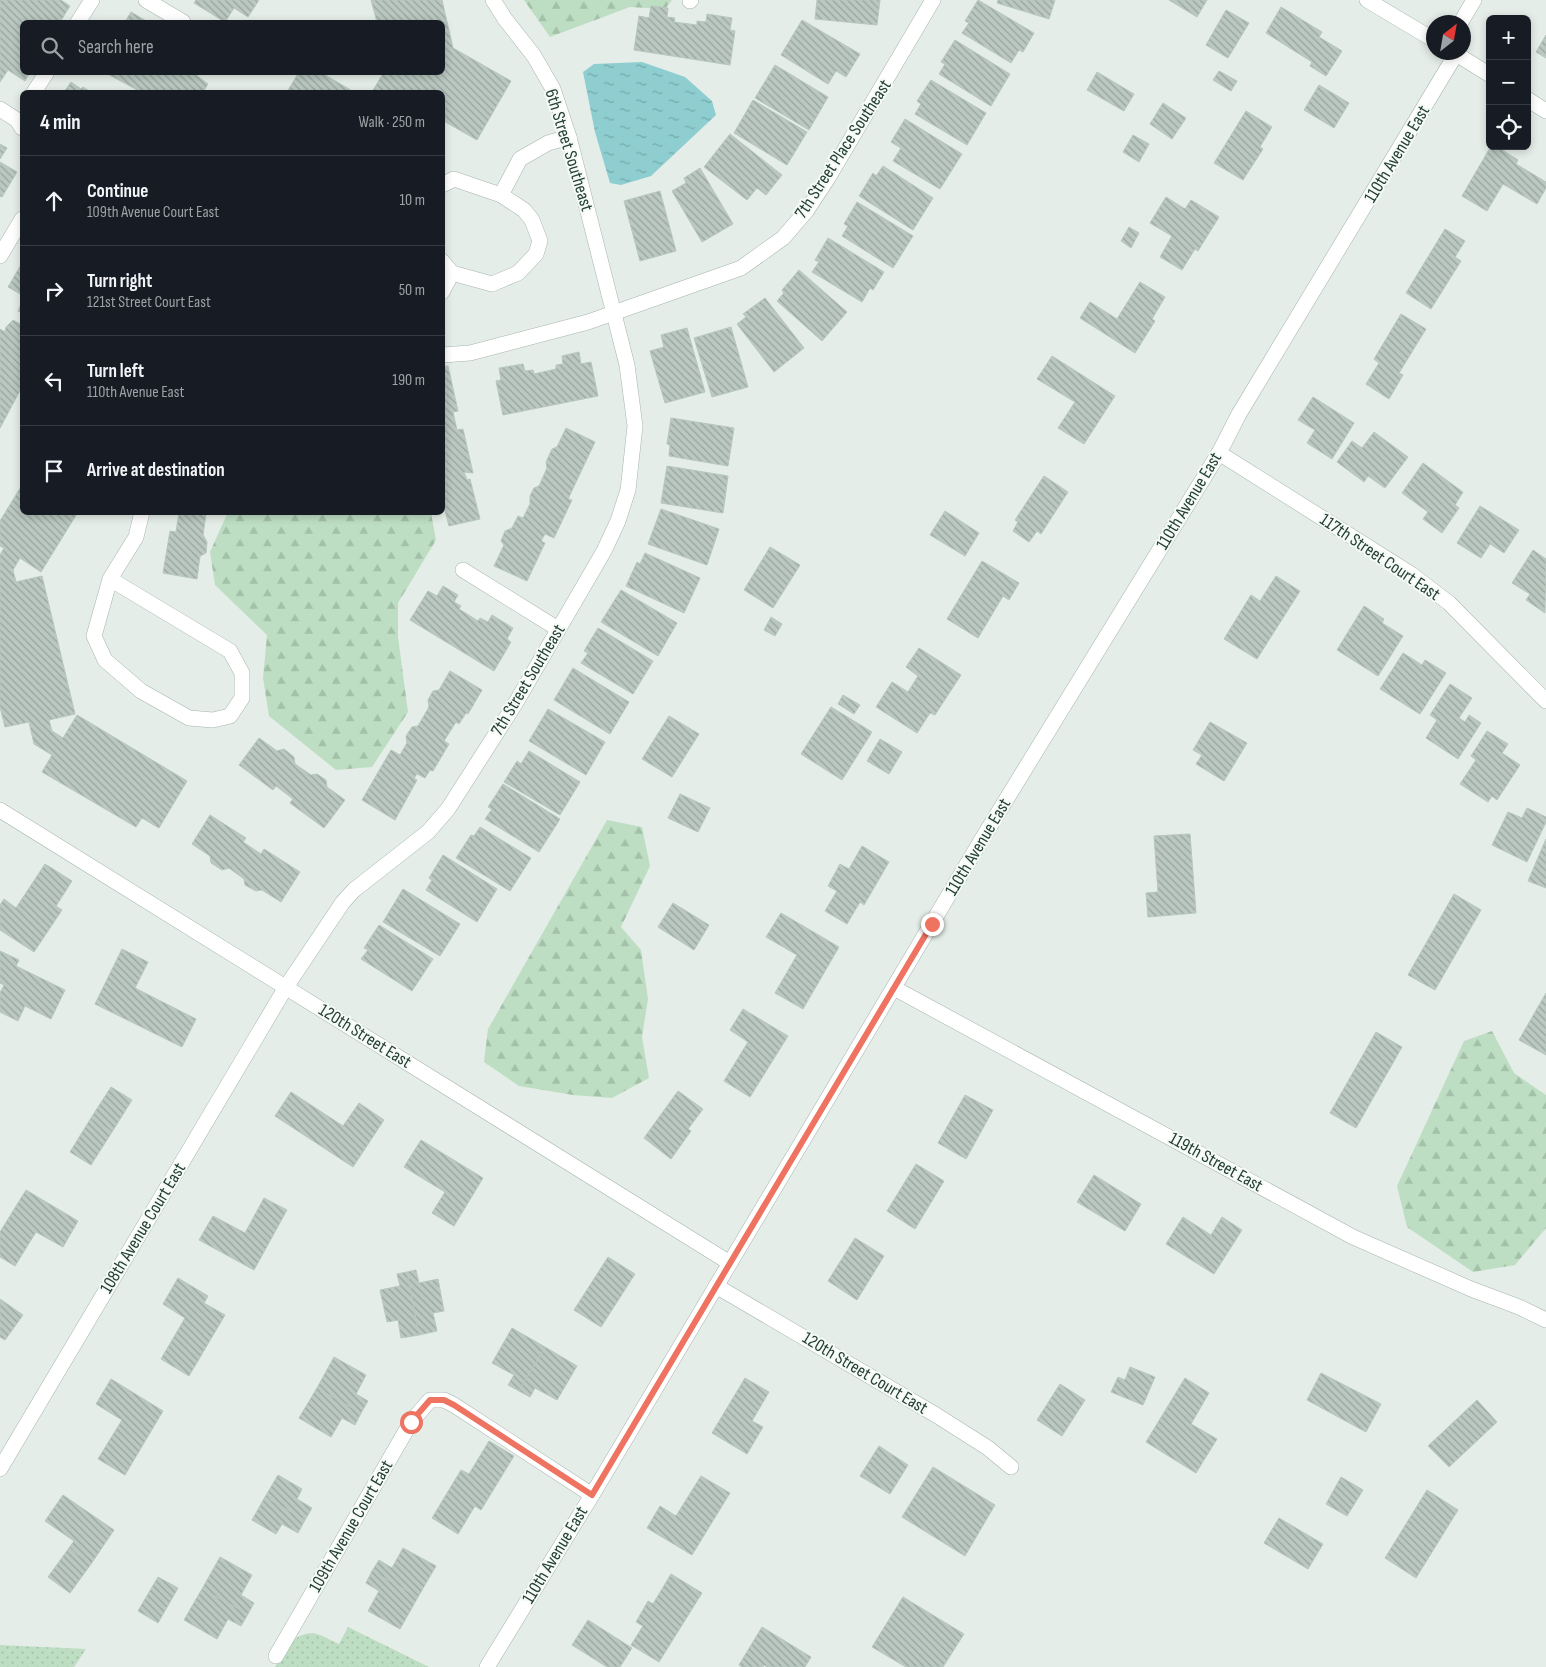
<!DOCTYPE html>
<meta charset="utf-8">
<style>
:root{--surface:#171b24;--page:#20242c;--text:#f1f3f6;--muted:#9ea1a6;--line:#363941}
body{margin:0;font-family:"Sofia Sans Condensed",sans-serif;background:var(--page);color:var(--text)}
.controls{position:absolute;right:15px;top:15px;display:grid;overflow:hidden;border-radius:8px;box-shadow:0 2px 8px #0003}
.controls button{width:45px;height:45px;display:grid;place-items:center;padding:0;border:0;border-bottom:1px solid var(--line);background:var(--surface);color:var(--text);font:25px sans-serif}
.compass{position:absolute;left:1426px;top:15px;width:45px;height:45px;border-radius:50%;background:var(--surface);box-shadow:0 2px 8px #0003;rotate:31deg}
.stop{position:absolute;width:15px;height:15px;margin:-11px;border:4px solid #ee7361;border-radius:50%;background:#fff}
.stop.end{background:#ee7361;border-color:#fff;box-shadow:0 1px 5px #0008}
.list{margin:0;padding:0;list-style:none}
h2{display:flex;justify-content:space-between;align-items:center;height:65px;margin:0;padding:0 20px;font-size:21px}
h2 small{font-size:16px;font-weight:400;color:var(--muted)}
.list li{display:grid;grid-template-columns:32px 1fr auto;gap:15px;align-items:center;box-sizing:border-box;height:90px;padding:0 20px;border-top:1px solid var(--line)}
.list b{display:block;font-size:19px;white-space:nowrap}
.list p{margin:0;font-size:16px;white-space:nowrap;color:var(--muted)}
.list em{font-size:16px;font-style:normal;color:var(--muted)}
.icon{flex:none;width:28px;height:28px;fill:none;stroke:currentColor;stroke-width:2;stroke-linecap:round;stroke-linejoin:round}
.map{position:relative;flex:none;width:1546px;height:1667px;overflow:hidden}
.search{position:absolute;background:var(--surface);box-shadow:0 2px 8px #0003;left:20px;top:20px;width:425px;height:55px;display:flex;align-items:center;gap:12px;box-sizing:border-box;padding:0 18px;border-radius:8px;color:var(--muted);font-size:19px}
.panel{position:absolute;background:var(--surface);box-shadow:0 2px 8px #0003;left:20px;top:90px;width:425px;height:425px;border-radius:8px}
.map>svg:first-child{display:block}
.green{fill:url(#green-dots)}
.forest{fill:url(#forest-firs)}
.water{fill:url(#water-ripples)}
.building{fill:url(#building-back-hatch);stroke:#b7c7be}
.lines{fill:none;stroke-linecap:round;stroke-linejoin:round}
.minor-casing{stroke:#a7b5ae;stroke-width:16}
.minor{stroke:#fff;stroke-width:15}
.route{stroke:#ee7361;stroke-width:6}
.labels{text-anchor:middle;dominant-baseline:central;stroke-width:4;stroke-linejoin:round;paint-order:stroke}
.street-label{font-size:18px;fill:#243f34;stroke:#f5faf7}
</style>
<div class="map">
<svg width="1546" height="1667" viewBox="0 0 1546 1667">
<defs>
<pattern id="green-dots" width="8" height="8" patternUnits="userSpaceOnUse" patternTransform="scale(1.25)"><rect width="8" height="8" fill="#bedec3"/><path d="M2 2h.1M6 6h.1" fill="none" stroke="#a3c0a8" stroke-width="1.8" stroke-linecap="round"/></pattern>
<pattern id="forest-firs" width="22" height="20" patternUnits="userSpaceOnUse" patternTransform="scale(1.25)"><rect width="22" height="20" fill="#bedec3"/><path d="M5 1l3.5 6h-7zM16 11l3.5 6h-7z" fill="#a3c0a8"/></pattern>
<pattern id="water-ripples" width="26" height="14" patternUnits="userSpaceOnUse" patternTransform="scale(1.25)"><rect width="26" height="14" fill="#8eced0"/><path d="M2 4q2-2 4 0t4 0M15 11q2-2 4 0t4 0" fill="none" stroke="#74a9aa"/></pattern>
<pattern id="building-back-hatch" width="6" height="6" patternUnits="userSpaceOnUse" patternTransform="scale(1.25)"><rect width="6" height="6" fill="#bac8c1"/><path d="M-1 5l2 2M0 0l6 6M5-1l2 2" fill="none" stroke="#97a49e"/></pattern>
</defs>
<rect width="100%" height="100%" fill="#e4ede8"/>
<!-- green -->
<g class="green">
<path d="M348,1627L429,1667H275C283,1652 295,1629 317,1634C324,1636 332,1641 339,1644Z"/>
<path d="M0,1645L86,1649L74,1667H0Z"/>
</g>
<!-- forest -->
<g class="forest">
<path d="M524,0H672L665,9L630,7L550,37Z"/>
<path d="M228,512L431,513L436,540L398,603V637L408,712L372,767L336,770L269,716L263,678L267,635L215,585L210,552Z"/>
<path d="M607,820L642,827L650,866L621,927L641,950L648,999L642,1037L649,1078L612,1098L573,1095L519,1086L484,1062L488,1029Z"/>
<path d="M1492,1031L1514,1073L1546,1095V1228L1515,1265L1473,1272L1407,1227L1397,1186L1464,1041Z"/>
</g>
<!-- water -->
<path class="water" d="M642,62L685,77L712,101L716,115L651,176L621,185L610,183L595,132L583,72L594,64Z"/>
<!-- building -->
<g class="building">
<path d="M0,0H61L70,6L60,22H41L38,20L36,22H22V72H30L25,81L8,70L0,82Z"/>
<path d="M196,0H259L248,17L234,8L225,22L194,3Z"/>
<path d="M371,0H442L453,48L511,81L477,140L442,120V92H372L384,72H442V22H377Z"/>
<path d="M817,0H880L877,25L815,19Z"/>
<path d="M978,0L1034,33L1023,52L1019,50L1011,63L962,33L969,23L965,21Z"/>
<path d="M998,0H1055L1049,19L997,3Z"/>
<path d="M1169,0H1207L1197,17Z"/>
<path d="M651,6L668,8L667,17L675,18L674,22L697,25V21L706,22L707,14L732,18L730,30L735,31L730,65L634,50L639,16L649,18Z"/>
<path d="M1281,7L1322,32L1319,37L1342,51L1326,76L1310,66L1312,62L1266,33Z"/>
<path d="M1226,10L1249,23L1228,58L1206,45Z"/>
<path d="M131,12L148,22H125Z"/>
<path d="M802,20L860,54L846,77L836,71L828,84L781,55Z"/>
<path d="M1546,35V58L1536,52Z"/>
<path d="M955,40L1010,74L991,106L939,74L945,64L941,62Z"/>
<path d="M775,65L828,97L809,130L755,98Z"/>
<path d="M1219,71L1237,81L1231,91L1213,80Z"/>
<path d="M104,72H197L196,75L208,84L203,92H141Z"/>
<path d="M299,72H320L354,92H287Z"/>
<path d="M1097,72L1134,94L1124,111L1087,90Z"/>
<path d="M931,80L986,113L967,145L915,114L921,104L917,101Z"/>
<path d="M71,82L81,89L83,87L91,92H64Z"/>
<path d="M1319,85L1349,103L1334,128L1304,110Z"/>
<path d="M753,100L807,132L787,165L734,133Z"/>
<path d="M1163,103L1186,118L1172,139L1150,124Z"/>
<path d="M1246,111L1272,127L1260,147L1263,149L1243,180L1214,163Z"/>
<path d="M905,119L962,154L940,189L893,161L901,148L891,142Z"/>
<path d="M730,134L782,175L766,195L757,188L747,200L704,167Z"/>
<path d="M1133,135L1149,144L1139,162L1123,152Z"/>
<path d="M0,144L7,148L0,159Z"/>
<path d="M1491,146H1496L1518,160L1516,164L1546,182V188L1537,204L1503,184L1487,211L1462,196Z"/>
<path d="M0,162L17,172L2,197L0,196Z"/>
<path d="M883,166L933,198L913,230L859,196L873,173L876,176Z"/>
<path d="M700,168L733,224L702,242L672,191L686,183L684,178Z"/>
<path d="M660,191L676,251L640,261L624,201Z"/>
<path d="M1166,197L1185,209L1191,200L1219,217L1198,251L1195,249L1182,270L1160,257L1172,236L1150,223Z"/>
<path d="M857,202L913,236L893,268L842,236L848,226L844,224Z"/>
<path d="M1129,227L1139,233L1131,248L1121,241Z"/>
<path d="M1445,229L1465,241L1455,257L1461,261L1431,309L1406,293Z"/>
<path d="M828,238L884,272L873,290L870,288L862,302L812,272L819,262L815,260Z"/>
<path d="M22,263V295L8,287Z"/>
<path d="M799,270L847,312L822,341L777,301L784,293L782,290Z"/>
<path d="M1140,282L1165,297L1152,319L1155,321L1135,353L1080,318L1090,302L1117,319Z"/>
<path d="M765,298L804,348L774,372L737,324L746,317L743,314Z"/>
<path d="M22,302V313L18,311Z"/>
<path d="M1401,314L1426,329L1399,373L1403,375L1389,399L1366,384L1379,363L1374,359Z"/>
<path d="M13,320L22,325V387L0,428V329L5,332L6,327Z"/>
<path d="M731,327L748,387L712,397L694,338Z"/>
<path d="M687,328L705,392L665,403L650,351L664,347L661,335Z"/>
<path d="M579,352L581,364L591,362L598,396L503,415L496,381L501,380L499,368L523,364L525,371L533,370L534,374L556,369V365L563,364L562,356Z"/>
<path d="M1052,356L1115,396L1084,444L1058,428L1075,402L1037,379Z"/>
<path d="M448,366L458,411L453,412L457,430L463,429L473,473L464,472L467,480L470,479L480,519L449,526L444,507L442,506V367Z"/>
<path d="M1313,397L1354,423L1332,459L1307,443L1315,430L1298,420Z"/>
<path d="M671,418L734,428L728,466L669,456L670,445L667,444Z"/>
<path d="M566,428L595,442L568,499L572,500L554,538L545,534L541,541L545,543L527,581L494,566L504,545L501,541L505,531L512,528L518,516L523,518L530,504V496L534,488L539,486L547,468L546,462L552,449L557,447Z"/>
<path d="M1374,432L1408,457L1385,488L1368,476L1364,482L1337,462L1352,441L1362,448Z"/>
<path d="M1423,463L1463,492L1455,505L1459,508L1442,533L1423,519L1428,512L1402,493Z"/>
<path d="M667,466L728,476L723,513L661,503Z"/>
<path d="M1044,476L1068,492L1041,534L1037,531L1029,542L1013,531L1018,522L1015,520Z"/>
<path d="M22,485V512H78L41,572L20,558L13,570L16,582L42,576L75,714L49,720L52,731L63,738L77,715L187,781L159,828L142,818L136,827L42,772L52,755L34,744L29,722L5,727L0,707V555L4,548L0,546V521Z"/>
<path d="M1480,506L1519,530L1504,553L1490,544L1481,558L1457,543Z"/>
<path d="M661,509L719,529L707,565L648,544Z"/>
<path d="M945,511L979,533L965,556L930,535Z"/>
<path d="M179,512H209L206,514L203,535L207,542L206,553L200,556L197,579L163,573L170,531L176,532Z"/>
<path d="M770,547L800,565L773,608L744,590Z"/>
<path d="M1533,550L1546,559L1545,613L1526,600L1530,594L1512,583Z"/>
<path d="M645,553L700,578L684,613L626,586L637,562L640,564Z"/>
<path d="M982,561L1019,583L1009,600L1003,596L978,638L947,619Z"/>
<path d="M1276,576L1300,591L1257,659L1224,639L1251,595L1260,601Z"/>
<path d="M443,586L458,595L454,602L461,606L459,609L478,621L480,618L488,622L492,615L513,628L507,639L511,642L494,671L410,620L428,591L437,596Z"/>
<path d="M621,590L677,623L658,656L601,622Z"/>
<path d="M1364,606L1384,619L1382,623L1403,636L1378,676L1337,650Z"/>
<path d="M771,617L782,624L775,636L764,630Z"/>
<path d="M598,628L653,661L633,694L581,663L588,653L584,651Z"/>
<path d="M919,648L961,675L935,715L930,713L917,733L876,707L892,682L908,692L918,676L906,667Z"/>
<path d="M1403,653L1422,665L1425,660L1446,673L1420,714L1380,689Z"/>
<path d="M573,668L629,702L610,734L554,700Z"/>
<path d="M450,671L482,690L468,714L466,713L459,724L456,722L444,741L449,744L433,771L430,770L425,778L417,774L414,778L417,780L395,820L362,800L391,750L400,755L407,743L406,736L412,727L418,726L429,707L428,700L433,691L439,690Z"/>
<path d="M1450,684L1472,698L1459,718L1465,722L1469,715L1481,723L1458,759L1426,738L1437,720L1430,715Z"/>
<path d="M843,695L860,705L854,714L838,704Z"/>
<path d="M831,707L872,732L842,780L801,754Z"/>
<path d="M548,709L605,742L586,775L529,741Z"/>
<path d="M669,716L699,734L672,777L642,759Z"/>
<path d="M1210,722L1247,743L1224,781L1196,764L1202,755L1193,750Z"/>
<path d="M1487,731L1508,744L1502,753L1520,765L1497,800L1492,796L1488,802L1460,784L1476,760L1471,756Z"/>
<path d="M259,738L277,751L284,749L294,757L295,764L311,775L317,774L326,780L327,787L345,800L324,828L290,803L293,799L276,786L273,790L239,765Z"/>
<path d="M880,739L902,752L889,774L867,761Z"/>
<path d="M529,751L580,782L560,815L504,782L517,761L521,764Z"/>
<path d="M503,784L560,819L539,852L485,819L492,809L488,807Z"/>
<path d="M680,794L710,808L698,832L668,818Z"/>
<path d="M1527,808L1546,817V822L1527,862L1492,845L1508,812L1522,818Z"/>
<path d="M210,815L246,838L243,842L261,854L264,849L300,872L281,902L262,890L256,891L245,885L244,879L229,868L222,870L211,863L210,856L192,844Z"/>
<path d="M480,827L531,858L510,891L456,858L471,835L474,836Z"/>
<path d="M1190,834L1196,913L1148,917L1146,893L1158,892L1154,836Z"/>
<path d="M1546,839V888L1528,881Z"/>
<path d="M862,846L889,862L864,905L860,902L847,924L825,911L837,891L828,886L840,864L849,869Z"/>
<path d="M443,855L497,889L477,922L426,890L432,880L429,878Z"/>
<path d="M45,864L72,881L56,906L62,910L34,952L0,930V905L4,899L16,908Z"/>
<path d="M403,889L460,924L440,956L383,922Z"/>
<path d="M1454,894L1481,910L1435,990L1408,975Z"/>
<path d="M673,903L709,925L694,950L658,927Z"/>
<path d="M781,913L839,947L803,1009L775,993L797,955L766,937Z"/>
<path d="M379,925L433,959L412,991L361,959L368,950L364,948Z"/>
<path d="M122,949L148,962L135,988L196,1019L182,1047L95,1004Z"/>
<path d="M0,951L19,960L16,966L65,990L51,1019L25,1006L18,1021L0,1012V993L4,985L0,983Z"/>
<path d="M1546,993V1055L1519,1040Z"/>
<path d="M743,1009L788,1036L750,1097L724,1081L748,1042L730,1030Z"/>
<path d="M1376,1032L1402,1047L1356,1128L1330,1113Z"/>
<path d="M111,1087L132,1100L112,1132L91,1118Z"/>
<path d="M678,1091L703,1109L688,1129L691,1131L671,1159L644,1138Z"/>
<path d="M291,1092L343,1126L359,1103L384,1120L353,1167L275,1116Z"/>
<path d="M965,1095L993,1110L966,1159L938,1143Z"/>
<path d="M91,1118L112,1132L91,1165L70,1152Z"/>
<path d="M421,1140L483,1178L454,1226L432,1213L445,1192L404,1167Z"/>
<path d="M916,1164L944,1181L915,1229L887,1211Z"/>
<path d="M1094,1175L1141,1204L1125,1231L1077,1202Z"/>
<path d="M26,1190L78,1221L63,1247L36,1232L15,1266L0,1257V1232Z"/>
<path d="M264,1198L287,1210L254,1270L199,1240L213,1216L245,1233Z"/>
<path d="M1183,1217L1211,1235L1222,1217L1242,1230L1214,1274L1166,1244Z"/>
<path d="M855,1238L884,1256L857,1300L828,1281Z"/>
<path d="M608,1257L635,1274L601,1327L574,1310Z"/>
<path d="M416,1270L419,1283L438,1279L444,1311L433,1313L437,1331L419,1335L407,1272Z"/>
<path d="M407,1272L419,1335L401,1338L398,1320L387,1322L380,1290L400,1286L397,1274Z"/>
<path d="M178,1278L208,1296L204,1303L225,1315L189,1376L161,1359L185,1318L163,1304Z"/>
<path d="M0,1299L23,1315L5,1340L0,1337Z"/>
<path d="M512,1328L545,1347L519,1391L508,1385L514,1375L492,1363Z"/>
<path d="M545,1347L577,1366L557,1400L535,1388L530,1397L519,1391Z"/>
<path d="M334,1357L366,1375L356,1394L368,1401L361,1413L317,1388Z"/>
<path d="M1130,1367L1155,1377L1143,1405L1111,1392L1118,1377L1125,1380Z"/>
<path d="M1321,1373L1381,1404L1366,1432L1307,1400Z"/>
<path d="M745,1378L769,1392L752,1421L763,1427L747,1454L712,1433Z"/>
<path d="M1185,1378L1209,1393L1191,1424L1217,1439L1196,1473L1146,1442Z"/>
<path d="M111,1379L163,1411L125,1475L98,1459L122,1420L96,1404Z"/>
<path d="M1060,1384L1085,1400L1062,1436L1037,1420Z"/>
<path d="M317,1388L361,1413L355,1425L342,1418L331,1437L299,1418Z"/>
<path d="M1477,1400L1497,1422L1449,1467L1428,1446Z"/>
<path d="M489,1441L514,1456L481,1510L475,1506L458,1534L432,1518L461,1470L469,1474Z"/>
<path d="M879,1446L908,1465L890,1494L860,1476Z"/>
<path d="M933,1467L995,1505L965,1556L902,1517Z"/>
<path d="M278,1475L302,1489L297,1499L312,1508L305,1520L265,1497Z"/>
<path d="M701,1476L730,1493L692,1555L647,1528L660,1506L676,1516Z"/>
<path d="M1341,1477L1363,1490L1347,1516L1326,1504Z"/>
<path d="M1427,1490L1458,1510L1416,1578L1385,1558Z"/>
<path d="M63,1495L114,1530L91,1564L69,1548L74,1541L45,1521Z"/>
<path d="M265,1497L305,1520L298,1533L282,1524L276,1534L252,1520Z"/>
<path d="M1279,1518L1323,1544L1308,1569L1264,1543Z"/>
<path d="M69,1548L91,1564L70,1593L48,1577Z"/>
<path d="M403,1548L436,1566L418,1597L372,1571L379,1560L392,1568Z"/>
<path d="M220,1557L252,1575L241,1595L254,1603L248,1614L202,1589Z"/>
<path d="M372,1571L418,1597L400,1629L368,1611L379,1591L366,1583Z"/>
<path d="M671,1574L702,1593L659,1662L631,1645L643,1626L636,1622L648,1601L653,1604Z"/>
<path d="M158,1577L178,1588L158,1623L138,1611Z"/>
<path d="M202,1589L248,1614L241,1626L228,1619L217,1639L184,1620Z"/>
<path d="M903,1597L964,1634L943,1667H906L872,1647Z"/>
<path d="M588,1620L632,1648L620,1667H607L572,1645Z"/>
<path d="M762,1627L811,1657L805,1667H767L764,1665L763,1667H742L739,1665Z"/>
</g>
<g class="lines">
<defs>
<g id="minor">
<path d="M146,0L183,22"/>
<path d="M1367,0L1434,40"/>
<path d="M690,1L691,0"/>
<path d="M78,22L92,0"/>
<path d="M1461,22L1474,0"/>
<path d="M1453,52L1490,75"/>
<path d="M34,92L47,72"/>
<path d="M1527,99L1546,111"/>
<path d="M0,109L17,120L22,128"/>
<path d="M442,185L454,179L501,195L520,159L548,143L569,137"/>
<path d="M0,256L22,219"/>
<path d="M442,261L452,273L442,292"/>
<path d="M452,273L492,284L518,273L536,254L540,241L532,220L524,210L501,195"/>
<path d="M442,355L470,353L588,322L741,268L783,238L807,210L828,178L933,0"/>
<path d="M1219,453L1411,574L1449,603L1546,701"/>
<path d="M463,570L558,629"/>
<path d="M110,579L230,651L242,673V698L230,716L213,720L189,718L141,691L105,660L94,636L110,579L136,537L142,512"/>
<path d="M0,810L730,1263"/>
<path d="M894,988L1353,1237L1471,1289L1519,1307L1546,1320"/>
<path d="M716,1286L936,1415L988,1448L1011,1467"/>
<path d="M0,1469L286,987L343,902L354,890L428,832L448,809L515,704L604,551L618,521L628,490L635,426L627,365L569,137L553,89L534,56L505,19L493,0"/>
<path d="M276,1656L411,1422L430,1400H444L454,1405L592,1495"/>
<path d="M487,1667L592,1495L982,839L1219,453L1239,414L1456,54V52"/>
</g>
</defs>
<!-- minor casing -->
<use href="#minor" class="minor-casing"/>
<!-- minor -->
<use href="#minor" class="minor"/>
</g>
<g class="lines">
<!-- route -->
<path class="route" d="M411,1422L430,1400H444L454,1405L592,1495L932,924"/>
</g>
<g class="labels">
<!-- street labels -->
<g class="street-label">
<text transform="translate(843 149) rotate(-57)">7th Street Place Southeast</text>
<text transform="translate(569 150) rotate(73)">6th Street Southeast</text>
<text transform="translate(1397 154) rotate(-59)">110th Avenue East</text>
<text transform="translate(1189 501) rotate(-59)">110th Avenue East</text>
<text transform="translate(1380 557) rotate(34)">117th Street Court East</text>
<text transform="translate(528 680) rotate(-59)">7th Street Southeast</text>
<text transform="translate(978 847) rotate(-59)">110th Avenue East</text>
<text transform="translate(365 1036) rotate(32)">120th Street East</text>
<text transform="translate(1216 1162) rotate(29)">119th Street East</text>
<text transform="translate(143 1228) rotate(-59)">108th Avenue Court East</text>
<text transform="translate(865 1373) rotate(31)">120th Street Court East</text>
<text transform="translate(351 1526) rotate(-60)">109th Avenue Court East</text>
<text transform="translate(555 1555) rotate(-59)">110th Avenue East</text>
</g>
</g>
</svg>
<div class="controls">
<button>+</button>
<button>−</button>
<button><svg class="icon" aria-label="locate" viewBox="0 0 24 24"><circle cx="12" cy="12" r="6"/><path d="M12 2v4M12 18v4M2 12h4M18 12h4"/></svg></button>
</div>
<svg class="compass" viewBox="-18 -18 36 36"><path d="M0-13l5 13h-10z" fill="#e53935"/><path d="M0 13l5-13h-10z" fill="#9ea1a6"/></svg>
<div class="stop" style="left:411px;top:1422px"></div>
<div class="stop end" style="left:932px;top:924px"></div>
<div class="search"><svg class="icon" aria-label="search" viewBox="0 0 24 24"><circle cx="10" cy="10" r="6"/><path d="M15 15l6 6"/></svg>Search here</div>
<section class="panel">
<h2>4 min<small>Walk · 250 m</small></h2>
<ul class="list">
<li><svg class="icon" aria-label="ahead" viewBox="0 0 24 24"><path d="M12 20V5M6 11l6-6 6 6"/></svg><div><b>Continue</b><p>109th Avenue Court East</p></div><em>10 m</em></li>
<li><svg class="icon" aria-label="right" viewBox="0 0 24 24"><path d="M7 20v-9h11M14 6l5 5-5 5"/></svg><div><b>Turn right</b><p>121st Street Court East</p></div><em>50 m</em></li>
<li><svg class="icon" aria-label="left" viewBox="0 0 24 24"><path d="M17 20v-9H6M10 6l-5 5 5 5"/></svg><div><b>Turn left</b><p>110th Avenue East</p></div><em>190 m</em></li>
<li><svg class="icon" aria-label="arrive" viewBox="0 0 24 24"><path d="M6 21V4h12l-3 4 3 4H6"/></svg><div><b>Arrive at destination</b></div></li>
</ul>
</section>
</div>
